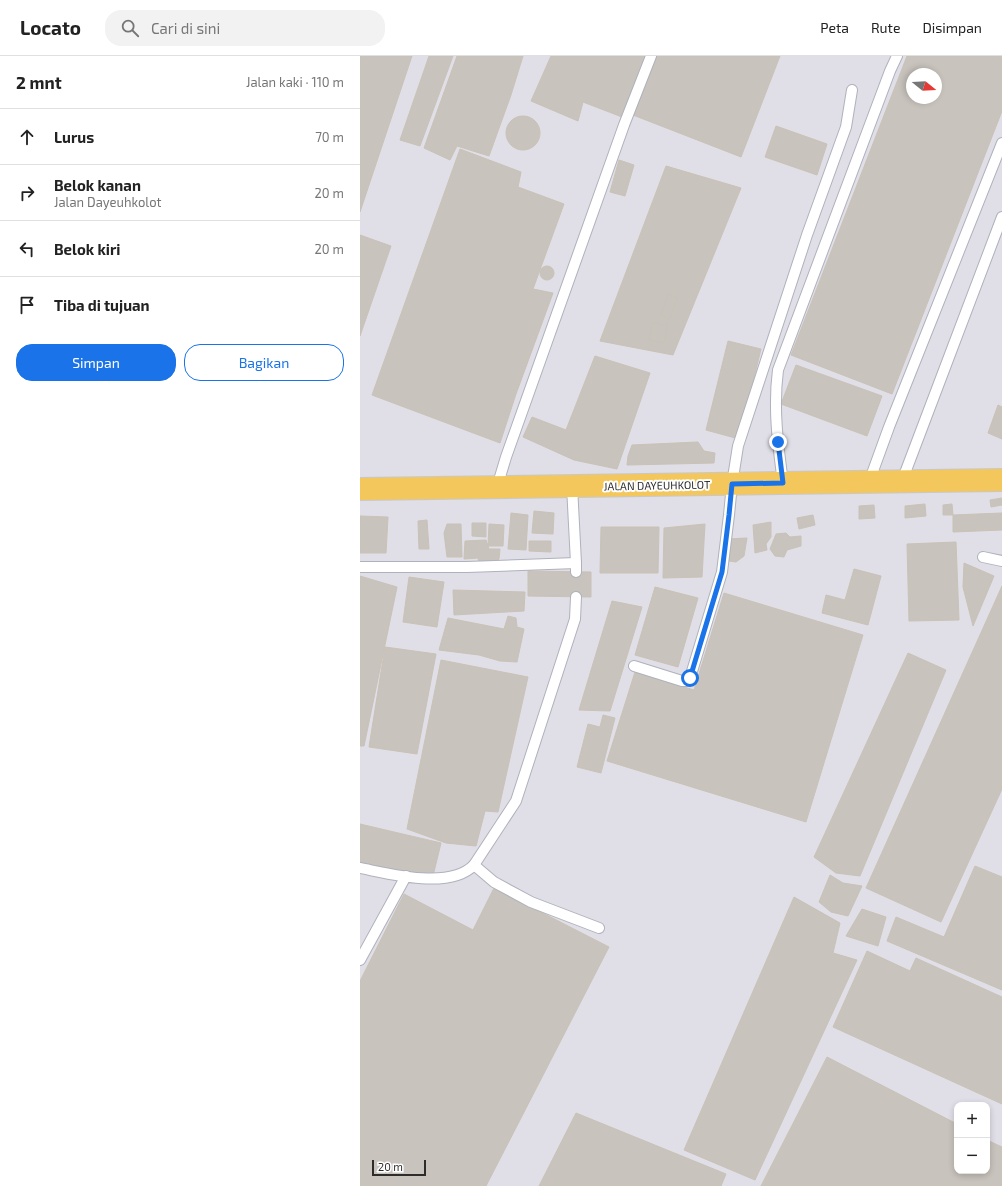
<!DOCTYPE html>
<html lang="id">
<meta charset="utf-8">
<style>
:root{--surface:#fff;--page:#f2f2f2;--text:#222;--muted:#767676;--line:#e0e0e0;--accent:#1a73e8}
body{margin:0;font-family:"Exo 2",sans-serif;background:var(--page);color:var(--text)}
.controls{position:absolute;right:12px;bottom:12px;display:grid;overflow:hidden;border-radius:8px;box-shadow:0 2px 6px #0003}
.controls button{width:36px;height:36px;display:grid;place-items:center;padding:0;border:0;border-bottom:1px solid var(--line);background:var(--surface);color:var(--text);font:20px sans-serif}
.compass{position:absolute;left:546px;top:12px;width:36px;height:36px;border-radius:50%;background:var(--surface);box-shadow:0 2px 6px #0003;rotate:108deg}
.scale{position:absolute;left:12px;bottom:10px;width:54px;box-sizing:border-box;padding-left:4px;border:2px solid #2c2c2c;border-top:0;font-size:11px;line-height:14px;white-space:nowrap;color:#2c2c2c;-webkit-text-stroke:3px #fff;paint-order:stroke}
.stop{position:absolute;width:12px;height:12px;margin:-9px;border:3px solid #1a73e8;border-radius:50%;background:#fff}
.stop.end{background:#1a73e8;border-color:#fff;box-shadow:0 1px 4px #0008}
.list{margin:0;padding:0;list-style:none}
h2{display:flex;justify-content:space-between;align-items:center;height:52px;margin:0;padding:0 16px;font-size:17px}
h2 small{font-size:13px;font-weight:400;color:var(--muted)}
.list li{display:grid;grid-template-columns:26px 1fr auto;gap:12px;align-items:center;box-sizing:border-box;height:56px;padding:0 16px;border-top:1px solid var(--line)}
.list b{display:block;font-size:15px;white-space:nowrap}
.list p{margin:0;font-size:13px;white-space:nowrap;color:var(--muted)}
.list em{font-size:13px;font-style:normal;color:var(--muted)}
.actions{display:flex;gap:8px;padding:12px 16px}
.actions a{flex:1;padding:9px 0;border:1px solid var(--accent);border-radius:16px;text-align:center;font-size:14px;color:var(--accent)}
.actions .main{background:var(--accent);color:#fff}
.icon{flex:none;width:22px;height:22px;fill:none;stroke:currentColor;stroke-width:2;stroke-linecap:round;stroke-linejoin:round}
.map{position:relative;flex:none;width:642px;height:1130px;overflow:hidden}
header{display:flex;align-items:center;gap:24px;box-sizing:border-box;height:56px;padding:0 20px;background:var(--surface);border-bottom:1px solid var(--line)}
header strong{font-size:19px}
nav{display:flex;gap:22px;margin-inline-start:auto;font-size:14px}
.search{width:280px;height:36px;background:var(--page);display:flex;align-items:center;gap:10px;box-sizing:border-box;padding:0 14px;border-radius:16px;color:var(--muted);font-size:15px}
main{display:flex}
aside{flex:1;background:var(--surface)}
.map>svg:first-child{display:block}
.industrial{fill:#e0dee6;fill-rule:evenodd}
.building{fill:#c9c3bd;stroke:#c9c2b7;fill-rule:evenodd}
.lines{fill:none;stroke-linecap:round;stroke-linejoin:round}
.service-casing{stroke:#aeb2bc;stroke-width:12}
.primary-casing{stroke:#c8c8c8;stroke-width:24}
.service{stroke:#fff;stroke-width:10}
.primary{stroke:#f4c75d;stroke-width:22}
.route{stroke:#1a73e8;stroke-width:5}
.labels{text-anchor:middle;dominant-baseline:central;stroke-width:4;stroke-linejoin:round;paint-order:stroke}
.street-label{font-size:11px;fill:#2c2c2c;stroke:#fff}
</style>
<header>
<strong>Locato</strong>
<div class="search"><svg class="icon" aria-label="search" viewBox="0 0 24 24"><circle cx="10" cy="10" r="6"/><path d="M15 15l6 6"/></svg>Cari di sini</div>
<nav><a>Peta</a><a>Rute</a><a>Disimpan</a></nav>
</header>
<main>
<aside>
<h2>2 mnt<small>Jalan kaki · 110 m</small></h2>
<ul class="list">
<li><svg class="icon" aria-label="ahead" viewBox="0 0 24 24"><path d="M12 20V5M6 11l6-6 6 6"/></svg><div><b>Lurus</b></div><em>70 m</em></li>
<li><svg class="icon" aria-label="right" viewBox="0 0 24 24"><path d="M7 20v-9h11M14 6l5 5-5 5"/></svg><div><b>Belok kanan</b><p>Jalan Dayeuhkolot</p></div><em>20 m</em></li>
<li><svg class="icon" aria-label="left" viewBox="0 0 24 24"><path d="M17 20v-9H6M10 6l-5 5 5 5"/></svg><div><b>Belok kiri</b></div><em>20 m</em></li>
<li><svg class="icon" aria-label="arrive" viewBox="0 0 24 24"><path d="M6 21V4h12l-3 4 3 4H6"/></svg><div><b>Tiba di tujuan</b></div></li>
</ul>
<div class="actions"><a class="main">Simpan</a><a>Bagikan</a></div>
</aside>
<div class="map">
<svg width="642" height="1130" viewBox="0 0 642 1130">
<rect width="100%" height="100%" fill="#eee6de"/>
<!-- industrial -->
<path class="industrial" d="M0,0H642V1130H0ZM552,18H576V42H552ZM597,1049H627V1115H597Z"/>
<!-- building -->
<g class="building">
<path d="M0,0H52L0,156Z"/>
<path d="M69,0H93L60,90L40,84Z"/>
<path d="M97,0H163L151,39L129,100L97,90L90,104L64,92Z"/>
<path d="M191,0H286L262,61L223,46L218,65L171,45Z"/>
<path d="M296,0H420L381,101L273,59Z"/>
<path d="M547,0H642V55L532,338L431,299ZM552,18H576V42H552Z"/>
<circle cx="163" cy="77" r="17"/>
<path d="M416,70L467,88L457,119L405,101Z"/>
<path d="M100,93L161,116L158,131L204,148L173,233L193,237L156,338L140,387L12,339Z"/>
<path d="M259,104L274,109L265,140L250,136Z"/>
<path d="M306,110L381,132L313,299L240,285Z"/>
<path d="M0,179L31,190L0,280Z"/>
<circle cx="187" cy="217" r="7"/>
<path d="M308,238L317,242L310,263L301,260Z"/>
<path d="M294,266L301,269L308,268L304,287L293,285L288,283Z"/>
<path d="M368,285L401,293L379,383L346,374Z"/>
<path d="M235,300L290,317L257,413L214,404L163,381L172,361L206,374Z"/>
<path d="M436,309L522,340L507,380L421,348Z"/>
<path d="M638,349L642,351V383L628,377Z"/>
<path d="M338,386L344,395L355,397L354,407L267,409L268,400L272,389Z"/>
<path d="M642,442V449L631,451L630,444Z"/>
<path d="M565,448L566,460L545,462V450Z"/>
<path d="M592,448L593,459H583V449Z"/>
<path d="M514,449L515,462L499,463V450Z"/>
<path d="M174,455L194,457L193,478L172,477Z"/>
<path d="M151,457L168,459L166,494L148,493Z"/>
<path d="M642,457V474L593,476V459Z"/>
<path d="M453,459L455,469L439,473L437,462Z"/>
<path d="M0,460L28,461L26,497H0Z"/>
<path d="M67,464L69,493H59L58,465Z"/>
<path d="M411,466V481L406,488L407,494L395,497L393,469Z"/>
<path d="M112,467H126V481L112,480Z"/>
<path d="M87,468H101L102,501H87L84,477Z"/>
<path d="M129,468L144,469L143,490H128Z"/>
<path d="M345,468L342,521L303,522L304,472Z"/>
<path d="M241,471H299L298,517H240Z"/>
<path d="M426,477L430,481L441,480V490L427,494L424,501L415,500L410,493L416,478Z"/>
<path d="M387,482L384,500L376,506L369,505L368,483Z"/>
<path d="M126,484L129,493H140L139,503L133,508L119,507L118,502L104,503L105,485Z"/>
<path d="M169,485H191V496L169,495Z"/>
<path d="M596,486L599,564L549,565L547,488Z"/>
<path d="M604,507L634,520L613,570L603,531Z"/>
<path d="M494,513L521,520L508,569L462,557L466,539L485,544Z"/>
<path d="M168,515L231,516V541L168,540Z"/>
<path d="M0,520L37,531L4,690H0Z"/>
<path d="M49,521L84,526L77,571L43,566Z"/>
<path d="M642,530V733L581,866L506,832Z"/>
<path d="M295,531L338,542L318,611L275,599Z"/>
<path d="M93,534L165,536L164,555L94,559Z"/>
<path d="M364,537L503,579L446,766L247,705L275,616L334,634Z"/>
<path d="M252,545L282,551L250,655L219,654Z"/>
<path d="M148,560L156,562L157,571L164,573L157,606L140,605L119,599L79,594L88,562L144,573Z"/>
<path d="M25,591L76,598L57,698L9,691Z"/>
<path d="M548,597L586,614L500,820L476,817L454,801Z"/>
<path d="M81,604L168,621L138,756L125,755L116,790L86,787L47,773Z"/>
<path d="M243,659L255,662L241,717L217,711L228,668L240,671Z"/>
<path d="M0,768L81,787L73,820L0,809Z"/>
<path d="M615,810L642,821V934L527,885L536,861L584,881Z"/>
<path d="M470,819L483,827L502,830L488,860L471,856L459,846Z"/>
<path d="M134,832L249,891L126,1130H0V925L44,838L113,874Z"/>
<path d="M434,841L480,867L473,897L497,904L395,1124L324,1094Z"/>
<path d="M502,853L526,861L518,890L486,880Z"/>
<path d="M507,895L550,915L556,902L642,941V1048L473,971Z"/>
<path d="M467,1001L597,1068V1115H627V1084L642,1091V1130H401Z"/>
<path d="M216,1057L366,1118L361,1130H179Z"/>
</g>
<g class="lines">
<defs>
<g id="service">
<path d="M542,425L642,161"/>
<path d="M509,426L529,371L642,87"/>
<path d="M423,427C418,389 413,352 418,314L530,15L537,0"/>
<path d="M212,430L216,507"/>
<path d="M137,431L146,401L264,69L291,0"/>
<path d="M623,501L642,505"/>
<path d="M0,511H107L216,507V516"/>
<path d="M274,610L322,625H327L330,622L362,516L369,459L372,428L378,390L447,179L486,71L492,34"/>
<path d="M114,809L134,826L171,846L239,872"/>
<path d="M0,812C31,818 90,834 114,809L156,745L215,563L216,541"/>
<path d="M0,904L46,820"/>
</g>
<path id="primary" d="M0,433L642,424"/>
</defs>
<!-- service casing -->
<use href="#service" class="service-casing"/>
<!-- primary casing -->
<use href="#primary" class="primary-casing"/>
<!-- service -->
<use href="#service" class="service"/>
<!-- primary -->
<use href="#primary" class="primary"/>
</g>
<g class="lines">
<!-- route -->
<path class="route" d="M330,622L362,516L369,459L372,428L423,427L418,386"/>
</g>
<g class="labels">
<!-- street labels -->
<g class="street-label">
<text transform="translate(297 429) rotate(-1)">JALAN DAYEUHKOLOT</text>
</g>
</g>
</svg>
<div class="controls">
<button>+</button>
<button>−</button>
</div>
<svg class="compass" viewBox="-18 -18 36 36"><path d="M0-13l5 13h-10z" fill="#e53935"/><path d="M0 13l5-13h-10z" fill="#767676"/></svg>
<div class="scale">20 m</div>
<div class="stop" style="left:330px;top:622px"></div>
<div class="stop end" style="left:418px;top:386px"></div>
</div>
</main>
